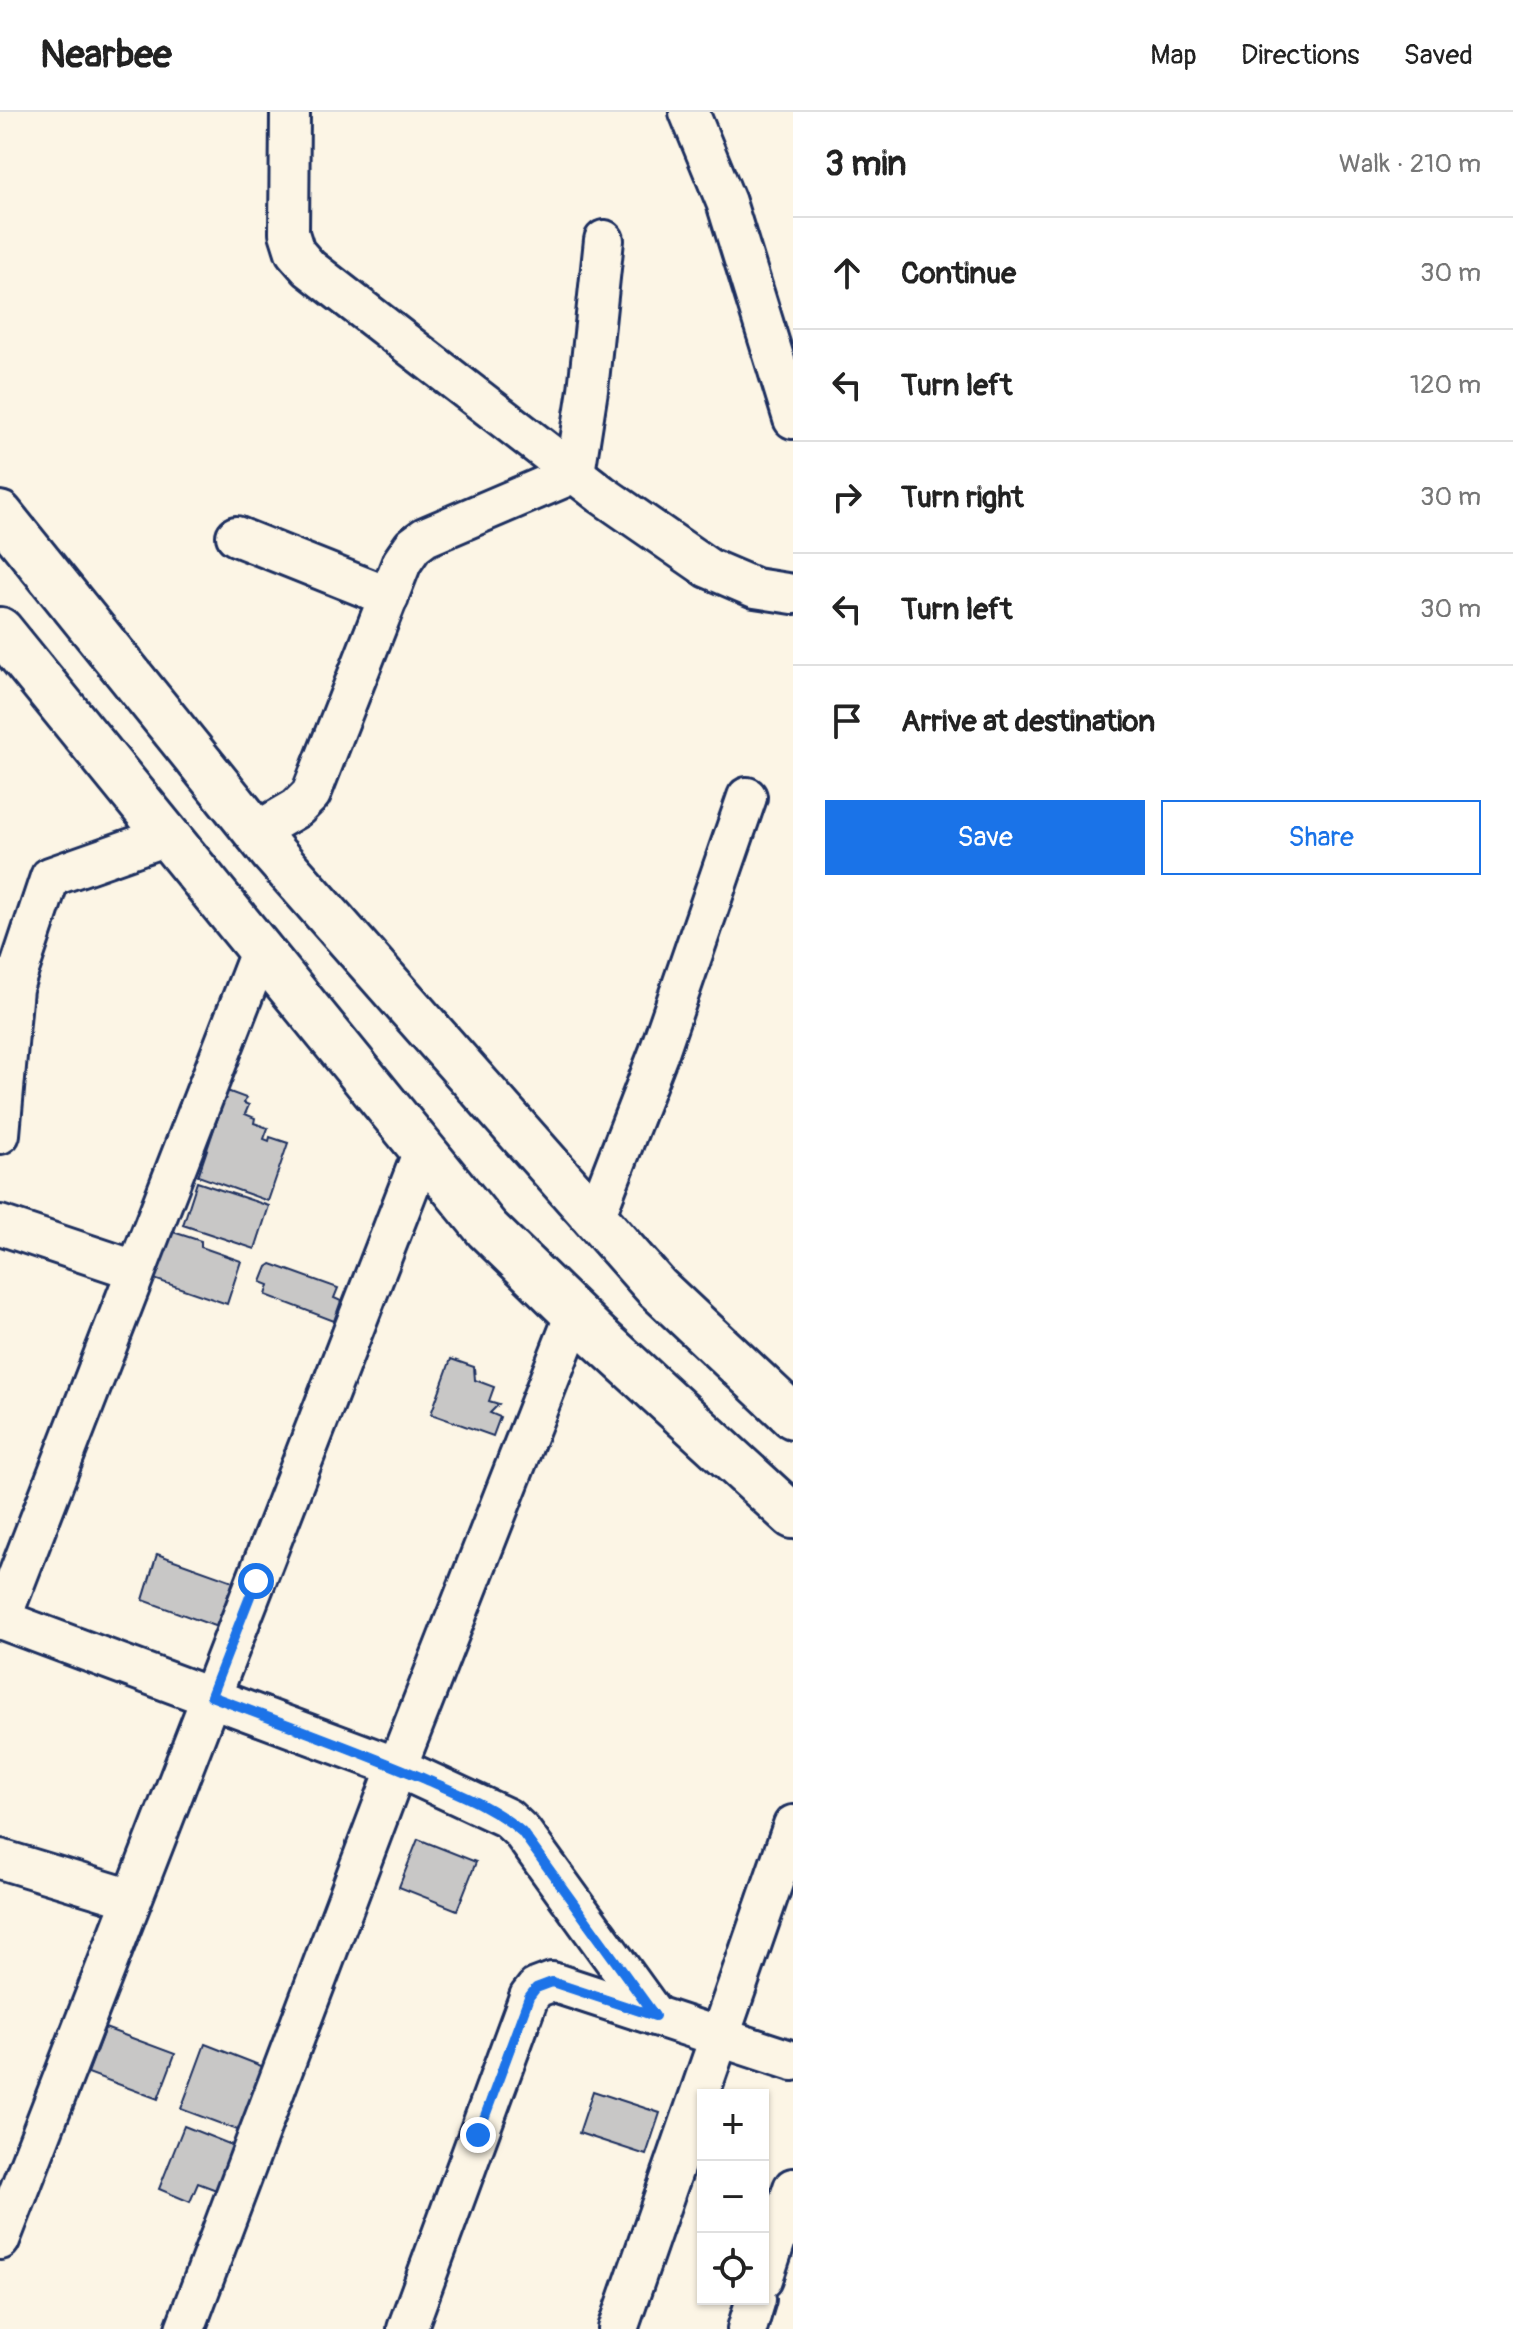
<!DOCTYPE html>
<meta charset="utf-8">
<style>
:root{--surface:#fff;--page:#f2f2f2;--text:#222;--muted:#767676;--line:#e0e0e0;--accent:#1a73e8}
body{margin:0;font-family:Pangolin,sans-serif;background:var(--page);color:var(--text)}
.controls{position:absolute;right:24px;bottom:24px;display:grid;overflow:hidden;border-radius:0px;box-shadow:0 2px 6px #0004}
.controls button{width:72px;height:72px;display:grid;place-items:center;padding:0;border:0;border-bottom:2px solid var(--line);background:var(--surface);color:var(--text);font:40px sans-serif}
.stop{position:absolute;width:24px;height:24px;margin:-18px;border:6px solid #1a73e8;border-radius:50%;background:#fff}
.stop.end{background:#1a73e8;border-color:#fff;box-shadow:0 2px 8px #0008}
.list{margin:0;padding:0;list-style:none}
h2{display:flex;justify-content:space-between;align-items:center;height:104px;margin:0;padding:0 32px;font-size:34px}
h2 small{font-size:26px;font-weight:400;color:var(--muted)}
.list li{display:grid;grid-template-columns:52px 1fr auto;gap:24px;align-items:center;box-sizing:border-box;height:112px;padding:0 32px;border-top:2px solid var(--line)}
.list b{display:block;font-size:30px;white-space:nowrap}
.list em{font-size:26px;font-style:normal;color:var(--muted)}
.actions{display:flex;gap:16px;padding:24px 32px}
.actions a{flex:1;padding:18px 0;border:2px solid var(--accent);border-radius:0px;text-align:center;font-size:28px;color:var(--accent)}
.actions .main{background:var(--accent);color:#fff}
.icon{flex:none;width:44px;height:44px;fill:none;stroke:currentColor;stroke-width:2;stroke-linecap:round;stroke-linejoin:round}
.map{position:relative;flex:none;width:793px;height:2217px;overflow:hidden}
header{display:flex;align-items:center;gap:48px;box-sizing:border-box;height:112px;padding:0 40px;background:var(--surface);border-bottom:2px solid var(--line)}
header strong{font-size:38px}
nav{display:flex;gap:44px;margin-inline-start:auto;font-size:28px}
main{display:flex}
aside{flex:1;background:var(--surface)}
.map>svg:first-child{display:block}
.building{fill:#c8c7c6;stroke:#1b2f5e;stroke-width:2}
.lines{fill:none;stroke-linecap:round;stroke-linejoin:round}
.street-casing{stroke:#1b2f5e;stroke-width:44}
.highway-casing{stroke:#1b2f5e;stroke-width:50}
.street{stroke:#fcf5e5;stroke-width:38}
.highway{stroke:#fcf5e5;stroke-width:44}
.route{stroke:#1a73e8;stroke-width:10}
</style>
<header>
<strong>Nearbee</strong>
<nav><a>Map</a><a>Directions</a><a>Saved</a></nav>
</header>
<main>
<div class="map">
<svg width="793" height="2217" viewBox="0 0 793 2217">
<rect width="100%" height="100%" fill="#fcf5e5"/>
<filter id="ink" filterUnits="userSpaceOnUse"><feTurbulence type="fractalNoise" baseFrequency=".0125" numOctaves="2"/><feDisplacementMap in="SourceGraphic" scale="16" xChannelSelector="R" yChannelSelector="G"/><feConvolveMatrix kernelMatrix="1 2 1 2 8 2 1 2 1" color-interpolation-filters="sRGB"/></filter>
<g filter="url(#ink)">
<!-- building -->
<g class="building">
<path d="M227,979L246,986L244,991L249,993L245,1002L255,1006L254,1011L268,1016L264,1027L269,1029L270,1025L288,1031L268,1089L198,1064Z"/>
<path d="M197,1070L269,1094L255,1137L183,1113Z"/>
<path d="M170,1119L201,1129V1135L241,1149L227,1192L154,1167Z"/>
<path d="M271,1152L338,1176L334,1186L341,1189L334,1209L266,1183L269,1173L261,1170L267,1155Z"/>
<path d="M451,1247L474,1255L475,1268L494,1275L489,1289L499,1292L490,1301L500,1305L493,1324L431,1302Z"/>
<path d="M157,1442L233,1469L217,1515L143,1488Z"/>
<path d="M418,1727L476,1750L457,1798L399,1775Z"/>
<path d="M105,1916L175,1942L158,1987L88,1961Z"/>
<path d="M205,1932L264,1955L240,2019L181,1997Z"/>
<path d="M593,1979L660,2001L646,2043L579,2021Z"/>
<path d="M184,2014L237,2035L219,2079L198,2071L190,2090L159,2077Z"/>
</g>
<g class="lines">
<defs>
<g id="street">
<path d="M290,0L289,121L295,140L309,156L601,382L708,456L755,476L793,482"/>
<path d="M689,0L726,90L793,307"/>
<path d="M236,424L389,485"/>
<path d="M256,720L297,696L311,682L402,450L413,434L425,425L575,361L588,278L604,128"/>
<path d="M0,1022L13,876L50,765L166,724"/>
<path d="M595,1105L659,940L747,685"/>
<path d="M0,1113L135,1158"/>
<path d="M0,1507L397,1655L507,1706L522,1720L655,1904"/>
<path d="M1,1507L260,840"/>
<path d="M0,1747L132,1787"/>
<path d="M0,2128L423,1039"/>
<path d="M763,2167L793,2076"/>
<path d="M185,2217L397,1655L575,1202"/>
<path d="M407,2217L529,1885L536,1876L552,1870L793,1949"/>
<path d="M618,2217L793,1713"/>
<path d="M747,2217L756,2187"/>
</g>
<g id="highway">
<path d="M0,402L273,741L657,1176L793,1304"/>
<path d="M0,518L487,1117L598,1225L793,1404"/>
</g>
</defs>
<!-- street casing -->
<use href="#street" class="street-casing"/>
<!-- highway casing -->
<use href="#highway" class="highway-casing"/>
<!-- street -->
<use href="#street" class="street"/>
<!-- highway -->
<use href="#highway" class="highway"/>
</g>
</g>
<g class="lines" filter="url(#ink)">
<!-- route -->
<path class="route" d="M256,1469L211,1584C282,1611 355,1637 425,1667C459,1682 494,1695 522,1720L655,1904L552,1870L536,1876L529,1885L478,2023"/>
</g>
</svg>
<div class="controls">
<button>+</button>
<button>−</button>
<button><svg class="icon" aria-label="locate" viewBox="0 0 24 24"><circle cx="12" cy="12" r="6"/><path d="M12 2v4M12 18v4M2 12h4M18 12h4"/></svg></button>
</div>
<div class="stop" style="left:256px;top:1469px"></div>
<div class="stop end" style="left:478px;top:2023px"></div>
</div>
<aside>
<h2>3 min<small>Walk · 210 m</small></h2>
<ul class="list">
<li><svg class="icon" aria-label="ahead" viewBox="0 0 24 24"><path d="M12 20V5M6 11l6-6 6 6"/></svg><div><b>Continue</b></div><em>30 m</em></li>
<li><svg class="icon" aria-label="left" viewBox="0 0 24 24"><path d="M17 20v-9H6M10 6l-5 5 5 5"/></svg><div><b>Turn left</b></div><em>120 m</em></li>
<li><svg class="icon" aria-label="right" viewBox="0 0 24 24"><path d="M7 20v-9h11M14 6l5 5-5 5"/></svg><div><b>Turn right</b></div><em>30 m</em></li>
<li><svg class="icon" aria-label="left" viewBox="0 0 24 24"><path d="M17 20v-9H6M10 6l-5 5 5 5"/></svg><div><b>Turn left</b></div><em>30 m</em></li>
<li><svg class="icon" aria-label="arrive" viewBox="0 0 24 24"><path d="M6 21V4h12l-3 4 3 4H6"/></svg><div><b>Arrive at destination</b></div></li>
</ul>
<div class="actions"><a class="main">Save</a><a>Share</a></div>
</aside>
</main>
